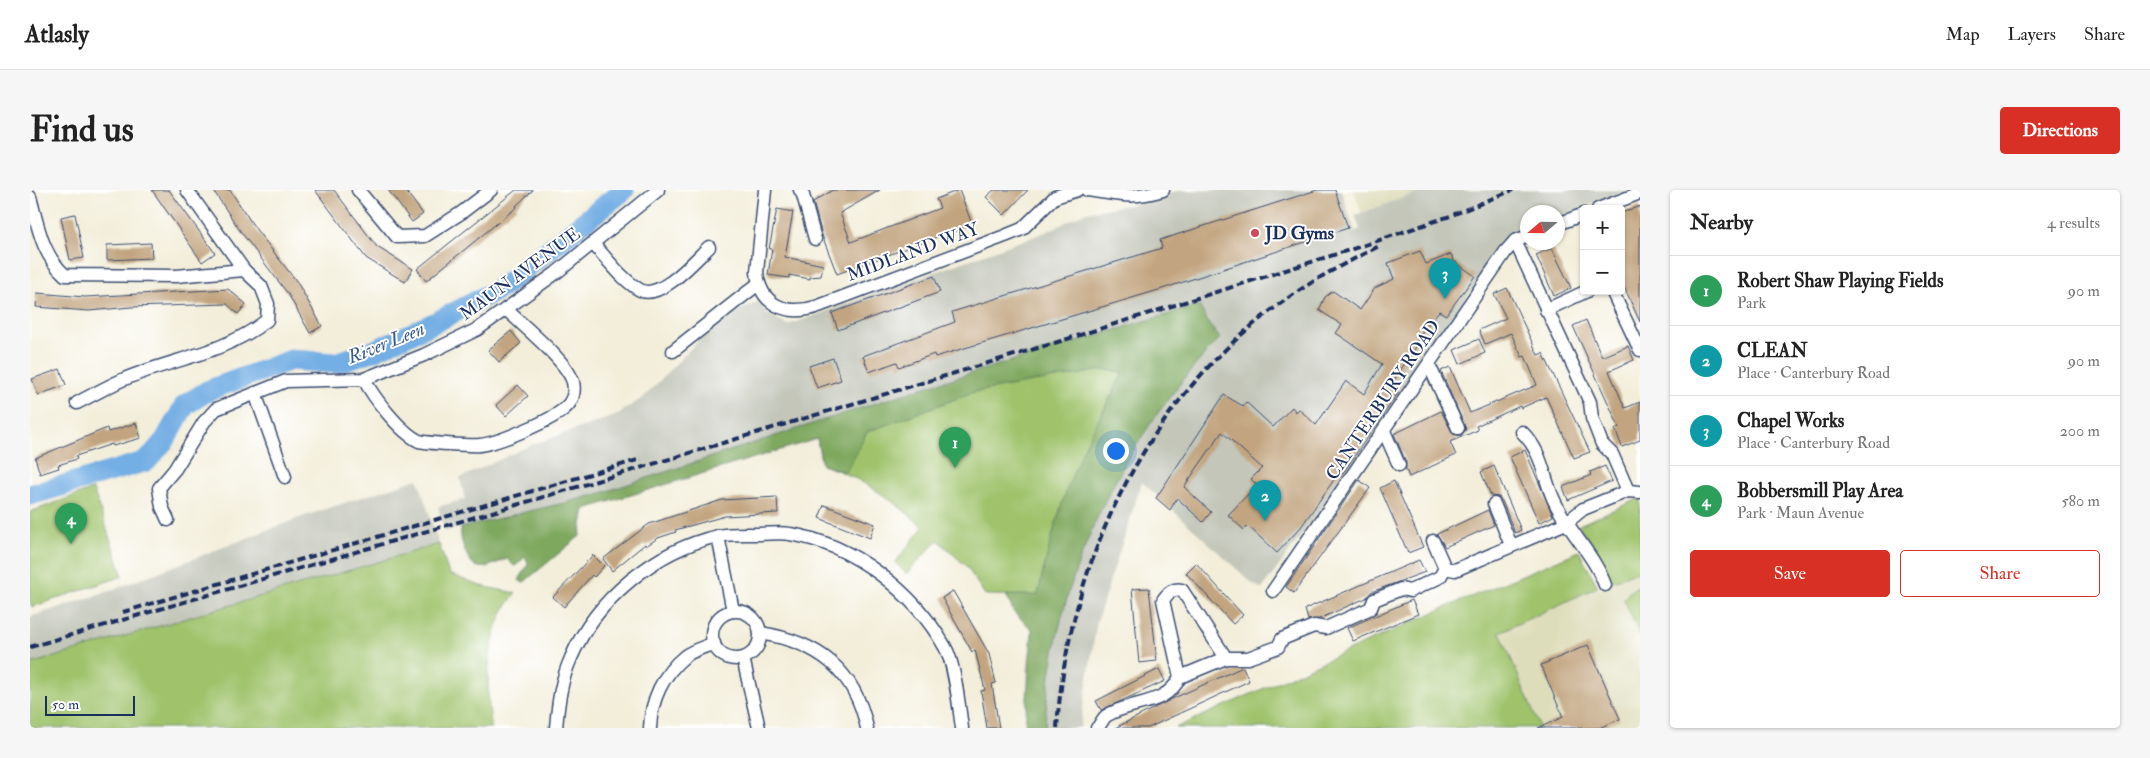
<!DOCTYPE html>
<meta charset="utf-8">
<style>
:root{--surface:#fff;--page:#f6f6f6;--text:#222;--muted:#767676;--line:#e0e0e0;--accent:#d93025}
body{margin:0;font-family:"IM FELL Double Pica",serif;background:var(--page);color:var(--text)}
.controls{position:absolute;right:15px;top:15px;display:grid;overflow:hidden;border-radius:5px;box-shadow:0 1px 4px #0004}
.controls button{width:45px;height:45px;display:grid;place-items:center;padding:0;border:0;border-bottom:1px solid var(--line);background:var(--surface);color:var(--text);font:25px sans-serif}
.compass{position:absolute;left:1490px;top:15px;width:45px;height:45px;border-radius:50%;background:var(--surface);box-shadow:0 1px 4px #0004;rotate:250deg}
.scale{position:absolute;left:15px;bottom:12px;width:90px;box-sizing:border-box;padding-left:5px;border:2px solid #1b2f5e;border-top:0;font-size:14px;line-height:18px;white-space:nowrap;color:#1b2f5e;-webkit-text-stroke:4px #fff;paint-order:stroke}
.you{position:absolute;left:1085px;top:260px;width:18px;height:18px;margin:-12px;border:4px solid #fff;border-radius:50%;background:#1a73e8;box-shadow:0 0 0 8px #1a73e833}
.badge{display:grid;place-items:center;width:32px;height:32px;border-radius:50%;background:var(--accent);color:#fff;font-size:16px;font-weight:700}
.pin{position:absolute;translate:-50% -41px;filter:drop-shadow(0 1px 2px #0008)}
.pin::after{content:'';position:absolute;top:26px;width:18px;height:15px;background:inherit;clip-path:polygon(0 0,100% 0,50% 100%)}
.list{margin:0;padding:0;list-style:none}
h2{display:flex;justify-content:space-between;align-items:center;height:65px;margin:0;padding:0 20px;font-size:21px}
h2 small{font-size:16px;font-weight:400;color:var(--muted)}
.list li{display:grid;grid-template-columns:32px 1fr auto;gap:15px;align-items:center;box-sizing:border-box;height:70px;padding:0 20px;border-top:1px solid var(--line)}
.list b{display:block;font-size:19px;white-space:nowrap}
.list p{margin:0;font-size:16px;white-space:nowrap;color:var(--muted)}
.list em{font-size:16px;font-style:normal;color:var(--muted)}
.actions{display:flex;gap:10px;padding:15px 20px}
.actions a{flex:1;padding:11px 0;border:1px solid var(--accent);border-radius:5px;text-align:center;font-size:18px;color:var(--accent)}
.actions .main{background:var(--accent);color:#fff}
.map{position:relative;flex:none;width:1610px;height:538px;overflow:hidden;border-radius:5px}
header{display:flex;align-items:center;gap:30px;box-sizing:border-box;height:70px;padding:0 25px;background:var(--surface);border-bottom:1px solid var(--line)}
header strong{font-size:24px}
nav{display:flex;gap:28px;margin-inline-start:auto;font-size:18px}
.intro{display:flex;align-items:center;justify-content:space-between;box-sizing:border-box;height:120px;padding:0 30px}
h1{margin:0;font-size:35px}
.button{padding:12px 22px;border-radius:5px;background:var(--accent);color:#fff;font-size:18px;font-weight:700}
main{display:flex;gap:30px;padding:0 30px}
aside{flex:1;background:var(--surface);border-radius:5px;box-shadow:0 1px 4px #0004}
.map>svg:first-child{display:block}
.built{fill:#deddbb}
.industrial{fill:#c3c6b9}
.green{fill:#9fc26b;stroke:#5d7864}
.forest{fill:#7fa85f;stroke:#4d6c5e}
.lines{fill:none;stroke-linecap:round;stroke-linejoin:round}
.river{stroke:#73aee4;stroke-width:21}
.building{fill:#c2a580}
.street-casing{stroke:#3b4c71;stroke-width:15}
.street{stroke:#fff;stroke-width:12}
.rail{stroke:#1b2f5e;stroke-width:4;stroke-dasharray:8 4;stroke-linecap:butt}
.poi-dot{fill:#d1495b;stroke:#fff;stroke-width:2}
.labels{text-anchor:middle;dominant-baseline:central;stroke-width:4;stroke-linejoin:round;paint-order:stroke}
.poi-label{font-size:18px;font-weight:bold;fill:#1b2f5e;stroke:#fff;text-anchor:start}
.street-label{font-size:18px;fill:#1b2f5e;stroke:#fff}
.water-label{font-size:19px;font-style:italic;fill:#3a5b8d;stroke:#fff}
</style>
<header>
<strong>Atlasly</strong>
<nav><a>Map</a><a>Layers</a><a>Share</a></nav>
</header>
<div class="intro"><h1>Find us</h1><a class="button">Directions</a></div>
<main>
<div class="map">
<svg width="1610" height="538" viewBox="0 0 1610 538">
<rect width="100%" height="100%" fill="#fff"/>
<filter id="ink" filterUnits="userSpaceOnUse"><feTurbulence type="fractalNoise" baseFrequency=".02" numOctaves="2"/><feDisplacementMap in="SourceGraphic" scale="10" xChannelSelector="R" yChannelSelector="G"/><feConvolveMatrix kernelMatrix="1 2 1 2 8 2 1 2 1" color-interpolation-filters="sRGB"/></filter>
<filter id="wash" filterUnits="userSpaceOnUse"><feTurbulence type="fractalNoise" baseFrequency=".0096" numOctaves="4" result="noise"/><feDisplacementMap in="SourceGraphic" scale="20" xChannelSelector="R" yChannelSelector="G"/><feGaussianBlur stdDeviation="1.12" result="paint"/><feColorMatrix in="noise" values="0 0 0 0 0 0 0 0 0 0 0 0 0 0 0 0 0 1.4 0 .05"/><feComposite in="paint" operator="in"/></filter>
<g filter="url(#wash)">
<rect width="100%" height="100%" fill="#f3eeda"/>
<!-- built -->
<g class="built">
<path d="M1324,0H1394L1331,22Z"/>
<path d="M1610,380V538H1510L1470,442Z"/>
</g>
<!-- industrial -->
<g class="industrial">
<path d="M1150,0H1311L1325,41L1330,39L1325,25L1394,0H1595L1528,27V22H1498L1497,40L1477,48L1318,282L1232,399L1223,394L1112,292L1067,431L1050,538H995L998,471L1008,406L787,249L492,338L479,324L415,342L408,317L435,309L430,288L501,255L585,226L614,207L671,148L708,121L728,112L737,124L758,135L1016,42L1056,22L1110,13Z"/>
<path d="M388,289L409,354L0,474V427L74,403L277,325Z"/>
</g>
<!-- green -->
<g class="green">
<path d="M1110,157C1061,233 1026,318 1008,406L955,405L937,377L908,350L876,384L865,373L893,337C863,310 831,287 792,275L787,249L944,202Z"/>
<path d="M63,299L93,386L2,417L0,412V322Z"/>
<path d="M1610,308V380L1581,392L1549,335Z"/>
<path d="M409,354L419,384L451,396L486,403C481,410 474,418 471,426C457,459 455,503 462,538H0V474Z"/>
<path d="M1549,361L1568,397L1470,442L1510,538H1145L1393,427Z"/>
<path d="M1610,394V446L1594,409L1599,402Z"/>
</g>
<!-- forest -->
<path class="forest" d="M1169,115L1180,136L1190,148C1089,254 1022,391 1015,538H995L1002,439L984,423L976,405H1008C1018,356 1032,306 1053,260C1065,234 1082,208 1093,182L1074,180L944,202L837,242L816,282L792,275L787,249L555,319L550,346L493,393L489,390L498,374L495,367L485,377L477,369C456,377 445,386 435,361C432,353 430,347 431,338C476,325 523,317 568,304L898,196Z"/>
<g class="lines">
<!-- river -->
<path class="river" d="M0,305L117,271L135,250L155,215L179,200L261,170L305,173L343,161L406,132L471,98L594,0"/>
</g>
<g id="blocks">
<!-- building -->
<g class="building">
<path d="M122,0H139L185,63L172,72Z"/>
<path d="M183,0H200L225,38L267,92L292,136L280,143L258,104L211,42Z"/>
<path d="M285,0H304L347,57L383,79L375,92L336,68Z"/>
<path d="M358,0H375L393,24L382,32Z"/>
<path d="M486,0H503L486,16L487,17L396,91L387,79Z"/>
<path d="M803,0H850L810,23L821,52L910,18L906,9L929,0L942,34L807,84L793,48L783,12Z"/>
<path d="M964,0H998L974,25L956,7Z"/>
<path d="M1287,0H1305L1318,38L1132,99L905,167L904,164L869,177L867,172L839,182L833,166L925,132L922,122L1132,58L1130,50Z"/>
<path d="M1610,16V132L1591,90V23Z"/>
<path d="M747,19L763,22L755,67L793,75L791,86L780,87V89L759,85V88L738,85L742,59H739Z"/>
<path d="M45,24L54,68L40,70L31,27Z"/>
<path d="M121,53L122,68L77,70V55Z"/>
<path d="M1522,58L1541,98L1524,106L1506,65Z"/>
<path d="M1390,61L1396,74L1421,64L1424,71L1445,86L1416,125L1409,121L1392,142L1384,156L1386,157L1359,197L1368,203L1310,287L1308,284L1271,337L1247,363L1218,336L1214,340L1198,325L1227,295L1221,289L1232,278L1192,242L1154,297L1181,322L1173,332L1147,308L1140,320L1126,308L1194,205L1213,216L1216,212L1243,237L1262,217L1266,222L1269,219L1286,235L1316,191L1334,204L1352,174L1306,143L1312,135L1289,120L1295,107L1303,101L1330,120L1345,98L1364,89L1358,73Z"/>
<path d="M904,86L910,102L808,140L802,123Z"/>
<path d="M1477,98L1508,165L1513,163L1560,262L1544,268L1516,207L1491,218L1490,216L1446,236L1448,240L1420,252L1426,265L1379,287L1376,280V272L1364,244L1411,221L1423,244L1431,246L1436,239L1411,181L1420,177L1440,223L1507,195L1495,166L1492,167L1481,143L1455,154L1449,140L1476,128L1464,104Z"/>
<path d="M198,99L216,114L208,124L197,114L101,117L59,121L6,117L7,103L55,107Z"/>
<path d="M1556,130L1572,167L1598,156L1604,170L1579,181L1595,218L1610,212V250L1592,257L1585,239L1589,237L1543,136Z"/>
<path d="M481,141L491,153L469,172L458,160Z"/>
<path d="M1449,149L1455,163L1430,174L1424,160Z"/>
<path d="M803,168L811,190L787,198L779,176Z"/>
<path d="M30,179L36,195L8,205L2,189Z"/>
<path d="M488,195L498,206L476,226L466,215Z"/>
<path d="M106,233L111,248L83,256L82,254L46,266L47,269L28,275L29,278L10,284L5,268L77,238L78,242Z"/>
<path d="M1495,260L1523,326L1509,333L1480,267Z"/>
<path d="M1464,276L1491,340L1485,343L1472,311L1469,307L1461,306L1451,282Z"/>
<path d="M1575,276L1582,291L1538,310L1533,297L1561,285L1560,282Z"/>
<path d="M1329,290L1340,298L1264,403L1256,397Z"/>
<path d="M1364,291L1393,357L1378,363L1350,298Z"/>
<path d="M747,307L748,323L695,326L645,340L646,342L628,348L616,356L615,354L582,381L573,369L619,334L692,310Z"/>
<path d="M794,315L845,334L840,348L789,328Z"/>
<path d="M1458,320L1464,335L1415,357L1407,344Z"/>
<path d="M563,365L574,376L564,387L562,385L534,417L523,407Z"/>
<path d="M1389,370L1395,382L1341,402L1336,408L1289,429L1278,430L1275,419Z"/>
<path d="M1166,373L1213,425L1203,434L1156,383Z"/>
<path d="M1119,398L1127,471L1109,473L1102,399Z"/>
<path d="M923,401L959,464L966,493L962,494L969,538H957L951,501L955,500L945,460L942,462L912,408Z"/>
<path d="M1382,410L1388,424L1323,451L1317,438Z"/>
<path d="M1558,455L1590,529L1569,538H1508L1533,527L1511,475Z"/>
<path d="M1213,477L1219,491L1118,538H1085L1144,508Z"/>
<path d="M1129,479L1135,491L1071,520L1066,511Z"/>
</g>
</g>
</g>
<g filter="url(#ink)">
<use href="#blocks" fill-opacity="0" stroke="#3b4c71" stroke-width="1"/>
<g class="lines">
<defs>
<g id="street">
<path d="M328,0L367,47L395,46L431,23L461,0"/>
<path d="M735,0L727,82C730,115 756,126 786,117L975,46L992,39L1025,7L1047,0"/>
<path d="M770,0L773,5L785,49"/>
<path d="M1057,0C1090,4 1098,10 1133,0"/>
<path d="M0,7C8,36 12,65 35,85L146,86L214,80"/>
<path d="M1568,19L1610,3"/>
<path d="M1528,34L1554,24"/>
<path d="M1485,51L1560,212L1562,228L1572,254L1582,264L1598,301"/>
<path d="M563,54C577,68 592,90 610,100C630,111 665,70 679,57"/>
<path d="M1582,101L1610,160"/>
<path d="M1516,120L1557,101"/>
<path d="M643,161L728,94"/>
<path d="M1399,175L1428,238"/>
<path d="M334,189C343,207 370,242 389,251C396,253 442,256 450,255C468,253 524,230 536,217C543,211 545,201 543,192C537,171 493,136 476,119"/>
<path d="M225,203L255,287"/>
<path d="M47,213C62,205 77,197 92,190C140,169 195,164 237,130L238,114L231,96L214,80L157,0"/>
<path d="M1354,241L1369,275"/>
<path d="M1492,242C1513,263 1512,283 1523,308C1536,339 1564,364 1575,395"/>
<path d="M1464,314L1481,355"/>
<path d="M138,330L132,317L129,298L145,279L174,232L186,219L256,191L334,189L394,165L448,139L526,83L628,0"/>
<path d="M688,346L703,421"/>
<path d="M1403,351L1415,378"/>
<path d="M1243,401L1476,61L1485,51L1498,46"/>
<circle cx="706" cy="445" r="24"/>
<path d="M730,443C788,452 825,480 837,538"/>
<path d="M713,468L729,538"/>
<path d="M1150,487L1133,410C1138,403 1143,398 1152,400L1196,468"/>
<path d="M526,538C528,514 531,490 541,468C566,409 626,360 688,346C701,343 716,344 730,344C739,344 750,342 760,344C823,354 884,402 915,457C925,474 929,517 932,538"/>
<path d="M620,538C621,510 633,484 655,466C663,460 675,457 684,453"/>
<path d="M1067,538C1071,535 1072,529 1076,526C1101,510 1136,517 1150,487L1196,468H1218L1248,457L1252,449L1284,436L1296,438L1341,418L1344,410L1371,399L1380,401L1410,387L1415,378L1425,380L1536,333L1553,319L1598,301L1610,302"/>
</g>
</defs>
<!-- street casing -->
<use href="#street" class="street-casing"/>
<!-- street -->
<use href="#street" class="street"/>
<!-- rail -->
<g class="rail">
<path d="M93,422L611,269"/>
<path d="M0,457L507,309L1031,151L1332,56L1420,26L1483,0"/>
<path d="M1027,538C1038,373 1116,208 1254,111C1284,89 1316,73 1349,56"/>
</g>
</g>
</g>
<!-- markers -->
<circle class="poi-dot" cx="1225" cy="43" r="5"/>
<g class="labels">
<!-- poi labels -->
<g class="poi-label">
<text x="1235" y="43">JD Gyms</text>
</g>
<!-- street labels -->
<g class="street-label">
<text transform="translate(883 62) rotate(-20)">MIDLAND WAY</text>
<text transform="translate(490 84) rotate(-36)">MAUN AVENUE</text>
<text transform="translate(1353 210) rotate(-56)">CANTERBURY ROAD</text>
</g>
<!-- water labels -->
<g class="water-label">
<text transform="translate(356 153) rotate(-22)">River Leen</text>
</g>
</g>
</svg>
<div class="controls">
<button>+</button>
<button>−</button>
</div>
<svg class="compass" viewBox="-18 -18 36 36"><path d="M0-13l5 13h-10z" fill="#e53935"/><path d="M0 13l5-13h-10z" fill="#767676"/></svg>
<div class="scale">50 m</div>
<div class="you"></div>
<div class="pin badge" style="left:925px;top:278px;background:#2e9e5b">1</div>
<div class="pin badge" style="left:1235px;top:331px;background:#0f9aa8">2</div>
<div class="pin badge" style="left:1415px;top:109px;background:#0f9aa8">3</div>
<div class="pin badge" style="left:41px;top:354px;background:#2e9e5b">4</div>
</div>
<aside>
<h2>Nearby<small>4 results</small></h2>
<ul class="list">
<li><span class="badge" style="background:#2e9e5b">1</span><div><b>Robert Shaw Playing Fields</b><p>Park</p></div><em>90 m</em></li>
<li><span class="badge" style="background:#0f9aa8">2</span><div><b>CLEAN</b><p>Place · Canterbury Road</p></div><em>90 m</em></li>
<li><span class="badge" style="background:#0f9aa8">3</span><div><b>Chapel Works</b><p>Place · Canterbury Road</p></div><em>200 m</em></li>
<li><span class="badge" style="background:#2e9e5b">4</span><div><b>Bobbersmill Play Area</b><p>Park · Maun Avenue</p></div><em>580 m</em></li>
</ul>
<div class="actions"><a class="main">Save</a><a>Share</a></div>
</aside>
</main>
